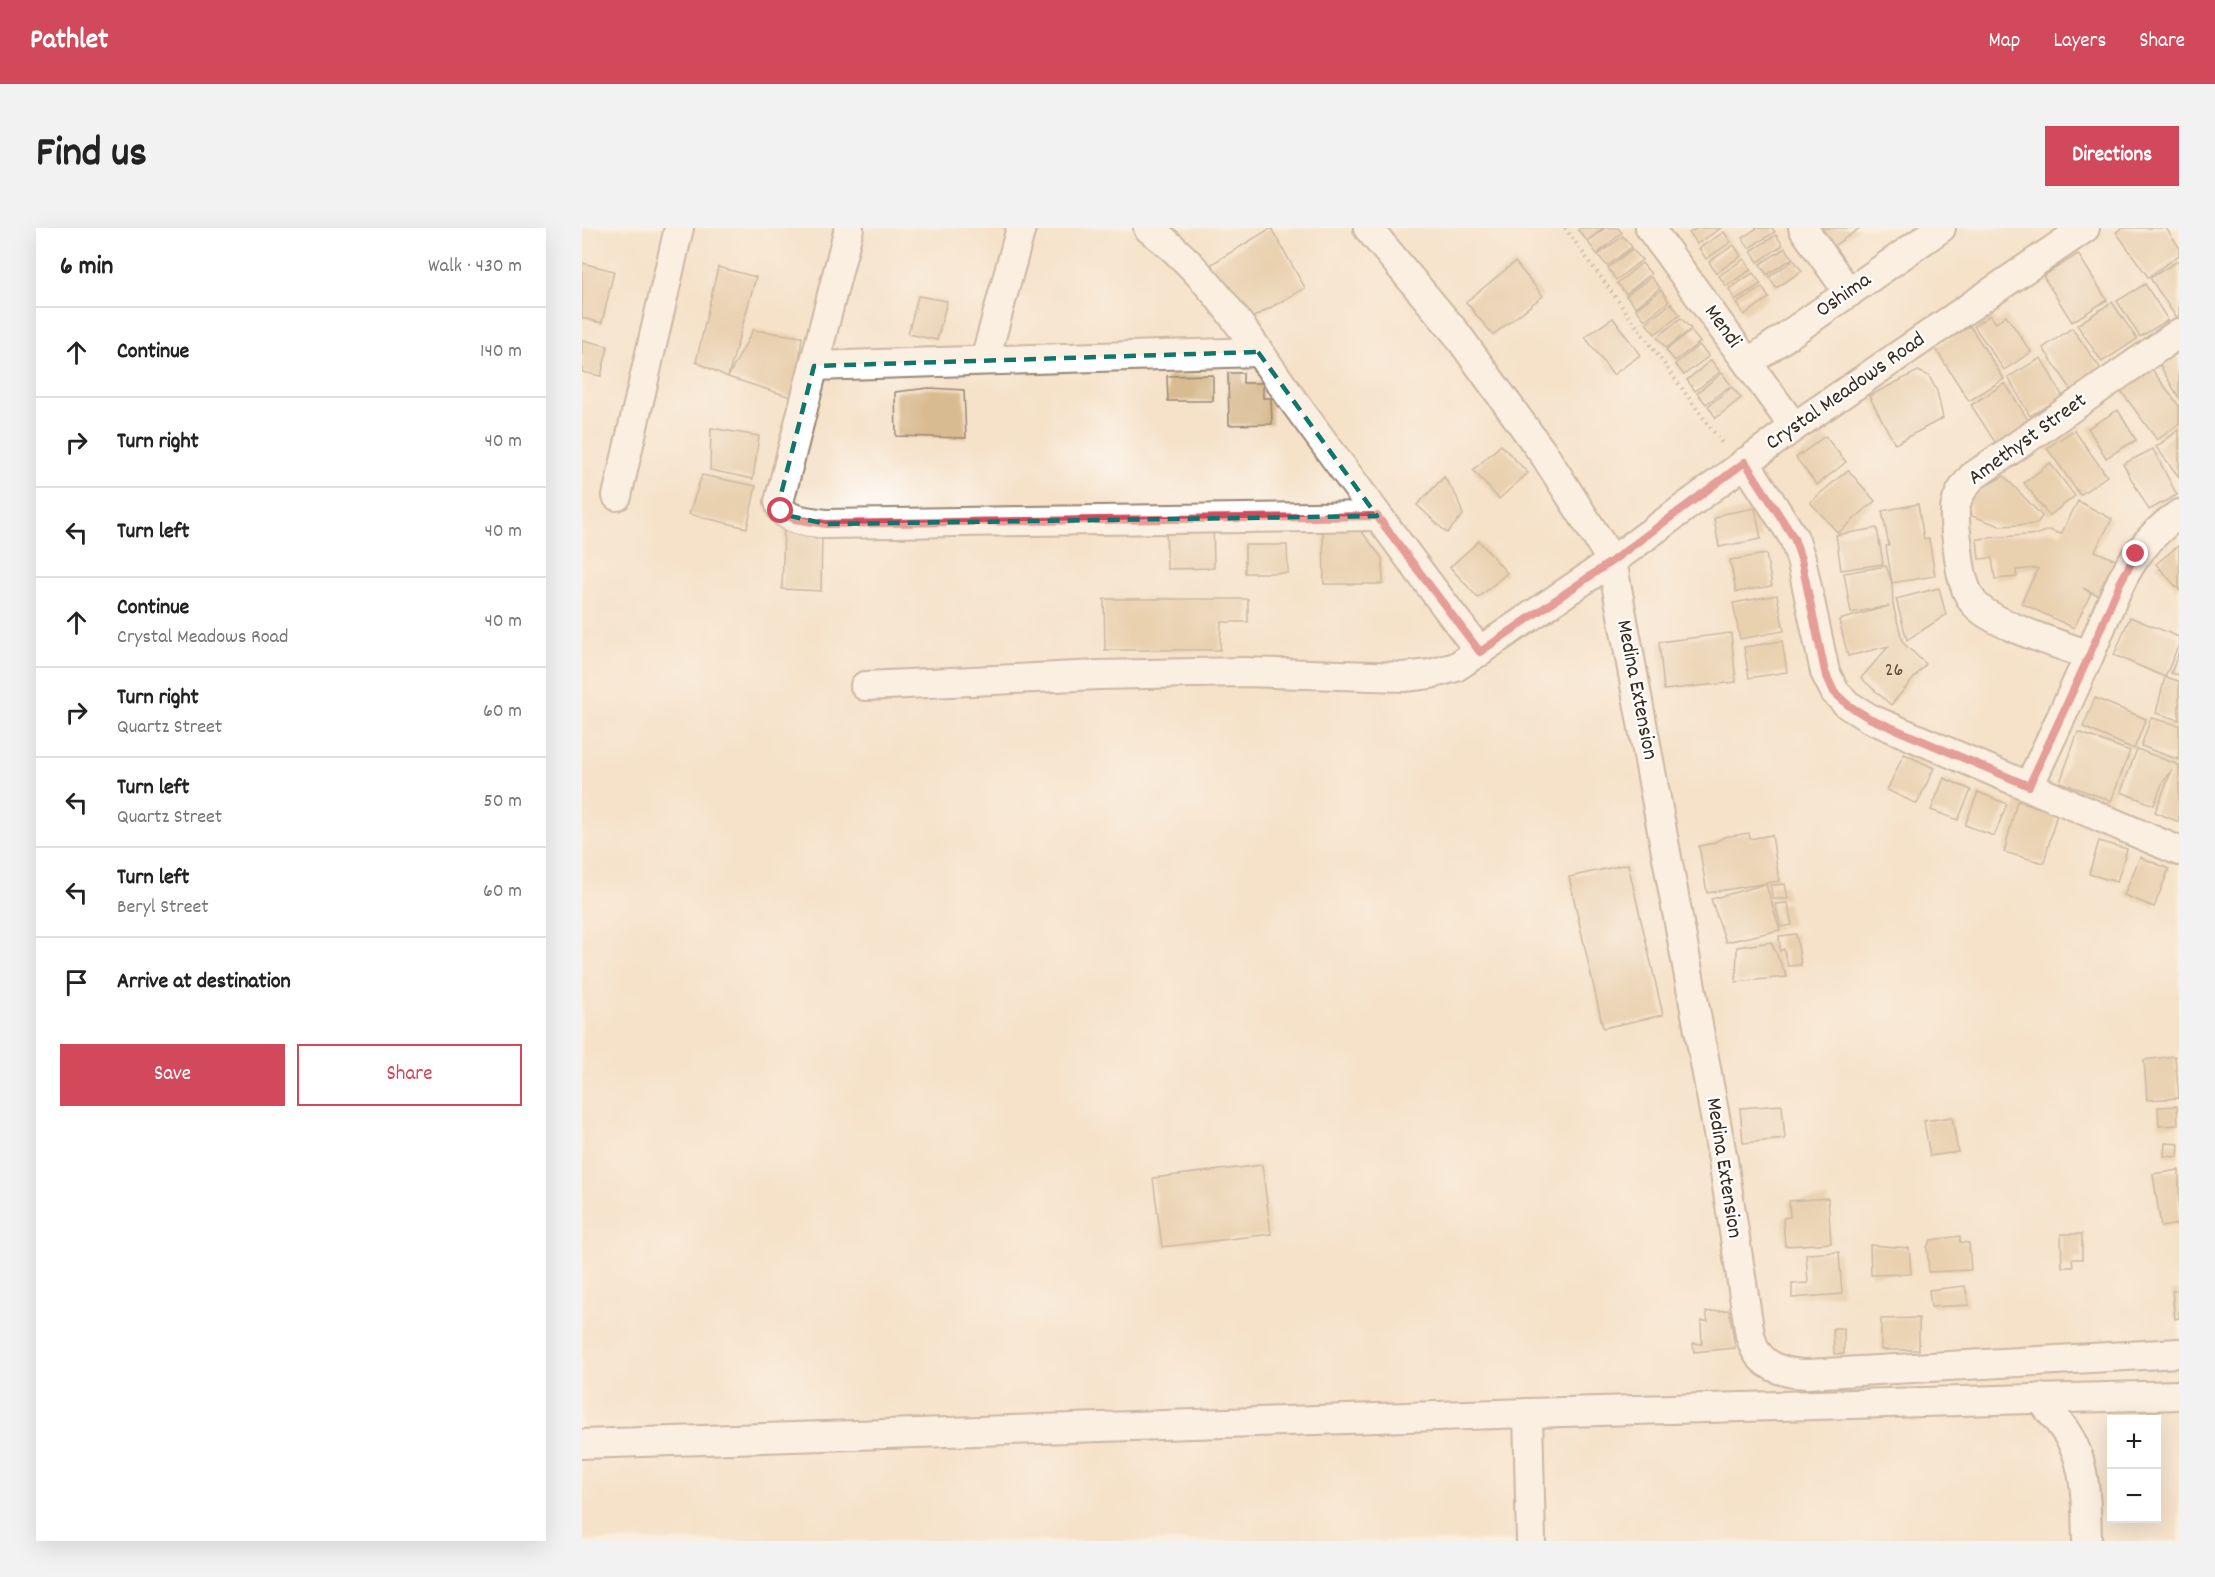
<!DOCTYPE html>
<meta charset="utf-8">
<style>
:root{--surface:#fff;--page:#f2f2f2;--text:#222;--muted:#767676;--line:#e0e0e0;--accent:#d1495b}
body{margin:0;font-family:Dekko,sans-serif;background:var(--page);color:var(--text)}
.controls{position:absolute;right:18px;bottom:18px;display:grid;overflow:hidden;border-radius:0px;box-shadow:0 6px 24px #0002}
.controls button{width:54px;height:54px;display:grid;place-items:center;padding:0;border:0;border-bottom:2px solid var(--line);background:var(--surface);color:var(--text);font:30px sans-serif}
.stop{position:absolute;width:18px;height:18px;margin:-14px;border:4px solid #d1495b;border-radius:50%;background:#fff}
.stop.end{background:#d1495b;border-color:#fff;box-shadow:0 2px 6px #0008}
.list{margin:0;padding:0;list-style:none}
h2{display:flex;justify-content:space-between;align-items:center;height:78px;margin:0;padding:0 24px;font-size:26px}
h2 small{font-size:20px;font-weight:400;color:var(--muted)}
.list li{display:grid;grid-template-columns:39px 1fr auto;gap:18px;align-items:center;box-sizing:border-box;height:90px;padding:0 24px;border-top:2px solid var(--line)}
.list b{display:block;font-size:22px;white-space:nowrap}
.list p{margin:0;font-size:20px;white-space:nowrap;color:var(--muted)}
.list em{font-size:20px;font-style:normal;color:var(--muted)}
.actions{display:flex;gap:12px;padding:18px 24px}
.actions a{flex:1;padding:14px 0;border:2px solid var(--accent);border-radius:0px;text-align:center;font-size:21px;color:var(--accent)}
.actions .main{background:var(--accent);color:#fff}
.icon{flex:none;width:33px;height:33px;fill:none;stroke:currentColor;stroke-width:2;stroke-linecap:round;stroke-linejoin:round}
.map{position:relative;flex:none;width:1597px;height:1313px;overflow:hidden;border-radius:0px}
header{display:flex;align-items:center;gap:36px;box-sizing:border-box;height:84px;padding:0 30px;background:var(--accent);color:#fff}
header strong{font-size:28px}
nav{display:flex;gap:33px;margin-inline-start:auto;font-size:21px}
.intro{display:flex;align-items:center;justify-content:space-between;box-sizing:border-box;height:144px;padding:0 36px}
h1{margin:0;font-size:42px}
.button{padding:15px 27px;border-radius:0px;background:var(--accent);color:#fff;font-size:21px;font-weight:700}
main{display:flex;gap:36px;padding:0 36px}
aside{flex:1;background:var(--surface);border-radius:0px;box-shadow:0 6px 24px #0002}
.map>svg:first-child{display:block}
.building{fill:#d9bb91}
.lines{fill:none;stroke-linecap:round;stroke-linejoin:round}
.minor-casing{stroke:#988674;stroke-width:32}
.path{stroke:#988674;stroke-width:4;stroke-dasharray:1.5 4.5;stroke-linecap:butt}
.minor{stroke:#fff;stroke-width:28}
.route{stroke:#d1495b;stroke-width:8}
.marked{fill:none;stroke:#0f766e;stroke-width:4.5;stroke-dasharray:12 8;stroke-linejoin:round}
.labels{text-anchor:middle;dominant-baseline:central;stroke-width:4.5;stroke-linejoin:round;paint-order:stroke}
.number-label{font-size:20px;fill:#624e3b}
.street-label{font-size:22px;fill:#3b2a1e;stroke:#fff}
</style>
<header>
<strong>Pathlet</strong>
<nav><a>Map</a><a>Layers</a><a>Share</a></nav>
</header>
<div class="intro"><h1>Find us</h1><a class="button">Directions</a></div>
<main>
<aside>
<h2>6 min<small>Walk · 430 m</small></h2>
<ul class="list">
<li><svg class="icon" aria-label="ahead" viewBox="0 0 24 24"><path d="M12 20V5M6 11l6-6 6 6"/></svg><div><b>Continue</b></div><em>140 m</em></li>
<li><svg class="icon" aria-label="right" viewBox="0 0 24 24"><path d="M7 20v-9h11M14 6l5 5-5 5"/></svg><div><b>Turn right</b></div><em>40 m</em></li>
<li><svg class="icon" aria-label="left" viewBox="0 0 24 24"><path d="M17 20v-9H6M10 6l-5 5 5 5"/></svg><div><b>Turn left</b></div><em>40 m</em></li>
<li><svg class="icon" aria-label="ahead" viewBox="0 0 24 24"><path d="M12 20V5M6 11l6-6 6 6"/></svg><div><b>Continue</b><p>Crystal Meadows Road</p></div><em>40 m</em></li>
<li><svg class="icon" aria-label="right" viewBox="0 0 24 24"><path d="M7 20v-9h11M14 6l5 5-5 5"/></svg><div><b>Turn right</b><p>Quartz Street</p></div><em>60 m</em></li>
<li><svg class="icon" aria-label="left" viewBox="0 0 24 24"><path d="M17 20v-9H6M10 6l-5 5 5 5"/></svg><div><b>Turn left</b><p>Quartz Street</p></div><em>50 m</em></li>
<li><svg class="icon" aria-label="left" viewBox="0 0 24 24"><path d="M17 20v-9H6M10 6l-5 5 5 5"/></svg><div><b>Turn left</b><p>Beryl Street</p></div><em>60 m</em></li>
<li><svg class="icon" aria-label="arrive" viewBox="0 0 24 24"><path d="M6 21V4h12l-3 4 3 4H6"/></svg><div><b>Arrive at destination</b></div></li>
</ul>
<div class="actions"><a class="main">Save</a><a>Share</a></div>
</aside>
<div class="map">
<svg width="1597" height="1313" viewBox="0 0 1597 1313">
<rect width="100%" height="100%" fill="#fff"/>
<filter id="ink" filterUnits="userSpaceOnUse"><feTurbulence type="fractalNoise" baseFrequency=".0167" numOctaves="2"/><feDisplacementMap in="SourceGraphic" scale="12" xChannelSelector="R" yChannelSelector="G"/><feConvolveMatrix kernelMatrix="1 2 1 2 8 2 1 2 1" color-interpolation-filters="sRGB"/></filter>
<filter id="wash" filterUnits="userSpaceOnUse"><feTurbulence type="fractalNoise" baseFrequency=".008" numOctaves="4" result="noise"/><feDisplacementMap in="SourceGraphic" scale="24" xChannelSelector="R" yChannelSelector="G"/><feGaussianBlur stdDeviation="1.35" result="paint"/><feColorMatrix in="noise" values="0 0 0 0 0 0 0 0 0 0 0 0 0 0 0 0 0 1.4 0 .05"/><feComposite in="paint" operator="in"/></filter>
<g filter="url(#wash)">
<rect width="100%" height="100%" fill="#f5e2c9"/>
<g id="blocks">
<!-- building -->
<g class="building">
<path d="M689,0L723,60L670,90L628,37Z"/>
<path d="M998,0H1021L1005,13L996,2Z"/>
<path d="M1023,0H1036L1040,5L1015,26L1006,14Z"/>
<path d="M1115,0H1139L1115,16L1107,5Z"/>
<path d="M1175,0H1190L1193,4L1167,20L1160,10Z"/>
<path d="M1237,0H1278L1250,19Z"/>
<path d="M1540,0H1584L1597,19V27L1566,49L1534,4Z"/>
<path d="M1142,4L1149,14L1124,31L1117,20Z"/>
<path d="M1194,7L1201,17L1176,34L1169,23Z"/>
<path d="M1041,8L1050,19L1025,38L1016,27Z"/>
<path d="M1152,17L1159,28L1134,45L1127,34Z"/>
<path d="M1203,20L1211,30L1185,47L1178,36Z"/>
<path d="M1050,21L1060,32L1034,52L1026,40Z"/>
<path d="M1496,26L1525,72L1490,94L1461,48Z"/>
<path d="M1162,31L1169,42L1144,58L1137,48Z"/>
<path d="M1212,32L1220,43L1194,60L1187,49Z"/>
<path d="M1597,32V87L1594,89L1568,50Z"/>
<path d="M933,34L961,68L911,107L884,74Z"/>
<path d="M0,35L32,43L20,95L0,90Z"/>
<path d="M1060,35L1069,46L1044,66L1035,55Z"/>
<path d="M136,39L174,49L146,149L171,102L220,109L212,170L146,149L114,134Z"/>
<path d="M1171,45L1179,56L1153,72L1147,61Z"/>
<path d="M1069,49L1078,60L1054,79L1044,68Z"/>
<path d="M1563,56L1586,92L1558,109L1535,73Z"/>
<path d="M1180,59L1187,70L1162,87L1155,75Z"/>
<path d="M1079,62L1087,73L1063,92L1054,81Z"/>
<path d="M336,68L365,73L355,112L326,106Z"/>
<path d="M1530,74L1555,111L1520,134L1495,97Z"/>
<path d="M1089,75L1098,87L1073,106L1064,95Z"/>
<path d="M1408,87L1414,95L1424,87L1449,124L1422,142L1392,98Z"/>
<path d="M1031,90L1058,127L1031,147L1003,109Z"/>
<path d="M1099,90L1109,101L1084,120L1075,109Z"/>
<path d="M1388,98L1422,151L1387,173L1353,120Z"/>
<path d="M1490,100L1523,147L1493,167L1461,120Z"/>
<path d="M1109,103L1118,114L1093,133L1084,122Z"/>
<path d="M0,112L26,118L19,148L0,144Z"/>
<path d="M1117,117L1127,128L1102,147L1093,136Z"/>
<path d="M1597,124V170L1577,136Z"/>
<path d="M1459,130L1481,169L1448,188L1426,149Z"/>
<path d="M1129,132L1138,144L1113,163L1105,152Z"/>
<path d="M1569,140L1597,178V196L1575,212L1539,163Z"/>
<path d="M1336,143L1347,148L1355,163L1361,190L1313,216L1287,168Z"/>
<path d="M646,145H661V155H681V170H689L690,196L647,197Z"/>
<path d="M1140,145L1149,157L1124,176L1115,165Z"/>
<path d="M631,147V173H586L585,148Z"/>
<path d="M1423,155L1453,203L1420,225L1389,177Z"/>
<path d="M1150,159L1159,170L1134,190L1126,178Z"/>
<path d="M347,160L382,162L384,210L314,208L313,164Z"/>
<path d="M1536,182L1554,212L1524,230L1506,200Z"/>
<path d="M129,200L177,208L171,251L128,242Z"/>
<path d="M1492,202L1525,248L1498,267L1465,220Z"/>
<path d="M1597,202V249L1574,219Z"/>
<path d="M1243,208L1264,234L1235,257L1214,230Z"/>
<path d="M919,217L946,245L917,271L891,242Z"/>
<path d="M1571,221L1595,267L1567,282L1541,236Z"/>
<path d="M1468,235L1493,268L1467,288L1442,255Z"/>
<path d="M1266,242L1293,273L1256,305L1228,274Z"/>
<path d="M120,247L174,258L165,300L107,286Z"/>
<path d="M1422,248L1460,288L1455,296L1418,298L1390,288L1387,267Z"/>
<path d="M862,249L875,269L881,287L865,305L835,277Z"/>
<path d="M1496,273L1530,291L1513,323L1540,335L1524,371L1501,360L1509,365L1492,400L1439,375L1456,340L1434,342L1435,349L1413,351L1410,330L1397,331L1395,311L1456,306L1467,302L1479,306Z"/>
<path d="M1336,276L1342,311H1347L1353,348L1310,355L1304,318H1307L1300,283Z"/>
<path d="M1173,280L1179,311L1137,319L1132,291L1141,286Z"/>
<path d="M584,292H631L632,340L585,341Z"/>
<path d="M202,298L240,303L239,363L200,361Z"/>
<path d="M741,300H777L800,330L801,356H742Z"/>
<path d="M1295,300L1301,336L1259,342L1254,307Z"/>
<path d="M897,313L925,345L896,370L868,339Z"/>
<path d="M663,317H705L706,345H663Z"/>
<path d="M1597,317V362L1574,336Z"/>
<path d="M1184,326L1190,358L1154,364L1148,332Z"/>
<path d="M1304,338L1310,355L1311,377L1321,415L1344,436L1309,477L1279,450L1307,418L1266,428L1257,392L1307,378L1269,385L1262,345Z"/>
<path d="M1357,360L1364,387L1325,412L1314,371Z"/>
<path d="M1195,367L1202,403L1158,411L1151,375Z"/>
<path d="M522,371H666V394H639L638,422H523Z"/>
<path d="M1548,389L1597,409V416L1583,449L1532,427Z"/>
<path d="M1149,405L1154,454L1082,462L1077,414Z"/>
<path d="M1200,413L1205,444L1167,450L1162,419Z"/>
<path d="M1597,424V447L1589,445Z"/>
<path d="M1583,449L1597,453V492L1574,485Z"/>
<path d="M1513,470L1564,491L1552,521L1501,499Z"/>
<path d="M1569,490L1597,497V532L1559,518Z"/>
<path d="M1496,504L1548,523L1529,573L1478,554Z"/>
<path d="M1555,521L1597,537V594L1573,584L1590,542L1580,556L1572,577L1539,564Z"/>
<path d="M1322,526L1352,540L1335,576L1305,562Z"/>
<path d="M1362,550L1389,562L1376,592L1349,582Z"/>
<path d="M1396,564L1425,576L1412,608L1383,597Z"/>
<path d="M1435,573L1475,585L1462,635L1422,624Z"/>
<path d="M1167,605L1168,611L1190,607L1197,653L1125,665L1117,618L1131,615L1142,609Z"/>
<path d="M1517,613L1545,621L1535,654L1507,646Z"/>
<path d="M1558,629L1587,641L1572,679L1542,667Z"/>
<path d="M1046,636L1081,787L1021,800L987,649Z"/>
<path d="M1184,656L1198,702L1144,714L1129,671Z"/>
<path d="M1203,656L1206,671H1191L1188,657Z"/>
<path d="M1206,675L1210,697L1199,699L1193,676Z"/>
<path d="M1214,706L1219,737L1206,738L1202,721L1198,723L1197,708Z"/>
<path d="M1189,714L1205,749L1154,754L1155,719Z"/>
<path d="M1593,828L1597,870L1565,872L1562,832Z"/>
<path d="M1200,877L1203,911L1161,915L1158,880Z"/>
<path d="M1595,878L1596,897L1577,898L1576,879Z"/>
<path d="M1370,889L1376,924L1348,928L1342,893Z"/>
<path d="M1583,915L1597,916L1596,929L1582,928Z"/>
<path d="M680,937L689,1006L580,1019L571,950Z"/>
<path d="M1597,942V996L1579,999L1571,946Z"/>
<path d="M1246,970L1249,1015L1203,1018L1201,990L1208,989L1207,973Z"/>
<path d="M1479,1006H1500V1031H1490L1491,1039H1480Z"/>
<path d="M1378,1008V1014L1387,1015L1389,1042L1347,1044L1345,1019L1349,1012Z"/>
<path d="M1288,1017L1327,1020L1329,1046L1289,1047Z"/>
<path d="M1257,1024L1260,1066L1210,1070V1056L1226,1055L1224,1026Z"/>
<path d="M1383,1058L1387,1077L1349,1079L1347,1062Z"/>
<path d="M1597,1062V1090L1593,1091L1590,1063Z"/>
<path d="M1147,1082L1153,1120L1112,1124L1111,1115L1120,1116L1119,1093H1126L1124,1084Z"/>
<path d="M1337,1090V1122H1299V1091Z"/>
<path d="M1251,1100H1262V1126H1252Z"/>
</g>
</g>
</g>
<g filter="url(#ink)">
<use href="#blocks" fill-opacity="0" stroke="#988674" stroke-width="1.5"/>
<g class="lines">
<defs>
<g id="minor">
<path d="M267,0L197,274C200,294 228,293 244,296L795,288"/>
<path d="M566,0C628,44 671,117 715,178C775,260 836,342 898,424"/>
<path d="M786,0L874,105L963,228L1030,333L1141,932L1168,1107C1170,1113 1172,1121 1176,1126C1187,1141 1208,1146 1225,1146L1597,1125"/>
<path d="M1068,0L1212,199"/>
<path d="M1221,0L1267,65"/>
<path d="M403,132L439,0"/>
<path d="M1166,135L1359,0"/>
<path d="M232,138L676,124"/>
<path d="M1163,234L1212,310L1219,331L1243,444L1253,464L1266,477L1287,490L1597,623"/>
<path d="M35,268L97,0"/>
<path d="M1507,427C1478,416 1409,397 1391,374C1379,357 1377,332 1375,312C1371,284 1370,271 1390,249L1597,105"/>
<path d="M283,458L516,447L661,444L822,449L848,446L874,439L1030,333L1212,199L1503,0"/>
<path d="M1447,558C1467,515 1488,471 1507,428C1532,371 1543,323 1597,286"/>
<path d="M1458,1170C1469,1185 1483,1199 1491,1216C1505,1245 1504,1281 1505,1313"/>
<path d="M946,1185L949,1313"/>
<path d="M0,1216L946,1185L1597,1167"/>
</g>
</defs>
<!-- minor casing -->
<use href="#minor" class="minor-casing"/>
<!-- path -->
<path class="path" d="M983,0L1142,218"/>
<!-- minor -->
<use href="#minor" class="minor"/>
</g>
</g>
<g class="lines" filter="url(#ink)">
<!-- route -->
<path class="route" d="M199,283L212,291L244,296L795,288L898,424L1030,333L1163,234L1212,310L1219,331L1243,444L1252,464L1266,477L1287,490L1447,558L1507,428L1538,355L1554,326"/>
</g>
<!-- marked area -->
<path d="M0 0H1597V1313H0ZM676,124L795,288L244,296L204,287L197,274L232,138Z" fill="#f5e2c9" fill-opacity=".55" fill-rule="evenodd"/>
<path class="marked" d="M676,124L795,288L244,296L204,287L197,274L232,138Z"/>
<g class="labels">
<!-- number labels -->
<g class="number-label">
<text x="1312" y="443">26</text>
</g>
<!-- street labels -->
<g class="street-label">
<text transform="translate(1262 68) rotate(-35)">Oshima</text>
<text transform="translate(1140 99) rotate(54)">Mendi</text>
<text transform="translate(1264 164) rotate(-35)">Crystal Meadows Road</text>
<text transform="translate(1446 212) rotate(-36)">Amethyst Street</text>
<text transform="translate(1054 462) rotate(79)">Medina Extension</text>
<text transform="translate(1141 940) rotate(81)">Medina Extension</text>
</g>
</g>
</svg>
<div class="controls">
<button>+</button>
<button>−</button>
</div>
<div class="stop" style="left:199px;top:283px"></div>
<div class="stop end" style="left:1554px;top:326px"></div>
</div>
</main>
